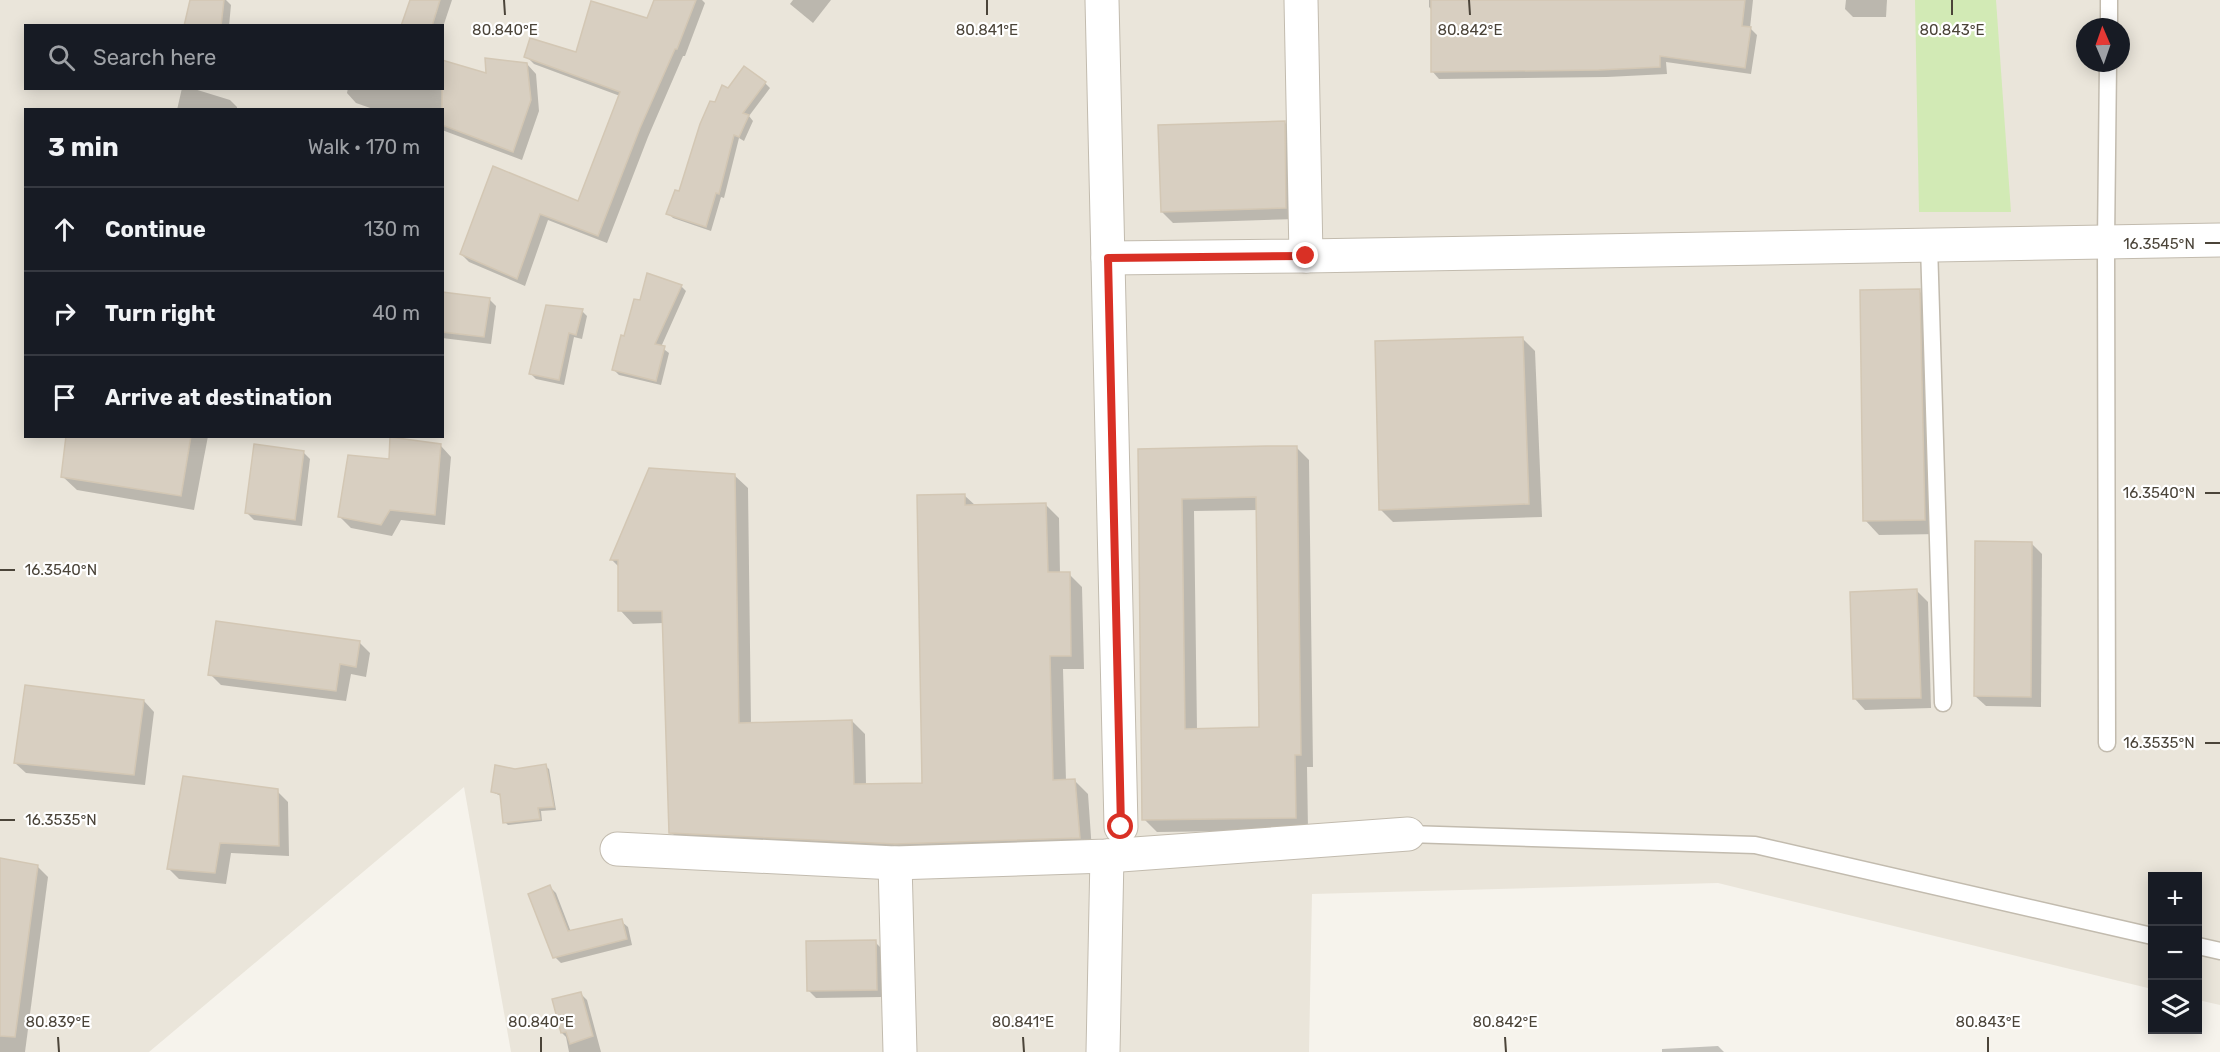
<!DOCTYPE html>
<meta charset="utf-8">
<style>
:root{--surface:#171b24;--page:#20242c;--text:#f1f3f6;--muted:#9ea1a6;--line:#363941}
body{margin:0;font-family:Rubik,sans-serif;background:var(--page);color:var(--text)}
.controls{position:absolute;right:18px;bottom:18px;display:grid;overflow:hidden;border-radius:0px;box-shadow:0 3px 15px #0003}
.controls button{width:54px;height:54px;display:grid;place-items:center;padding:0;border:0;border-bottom:2px solid var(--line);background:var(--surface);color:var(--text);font:30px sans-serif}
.compass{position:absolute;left:2076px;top:18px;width:54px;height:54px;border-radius:50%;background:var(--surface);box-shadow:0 3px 15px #0003;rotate:358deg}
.stop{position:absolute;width:18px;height:18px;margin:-14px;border:4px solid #d93025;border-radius:50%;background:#fff}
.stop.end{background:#d93025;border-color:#fff;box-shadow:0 2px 6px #0008}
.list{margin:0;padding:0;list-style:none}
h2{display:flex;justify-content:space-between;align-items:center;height:78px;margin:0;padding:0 24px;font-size:26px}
h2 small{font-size:20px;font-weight:400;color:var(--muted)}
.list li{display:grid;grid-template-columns:39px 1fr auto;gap:18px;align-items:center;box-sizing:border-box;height:84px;padding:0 24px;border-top:2px solid var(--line)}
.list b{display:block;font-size:22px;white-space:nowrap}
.list em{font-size:20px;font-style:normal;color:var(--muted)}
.icon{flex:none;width:33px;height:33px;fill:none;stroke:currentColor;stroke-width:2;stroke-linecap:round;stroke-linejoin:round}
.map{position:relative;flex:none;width:2220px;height:1052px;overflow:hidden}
.search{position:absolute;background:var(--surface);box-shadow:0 3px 15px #0003;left:24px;top:24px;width:420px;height:66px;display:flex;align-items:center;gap:15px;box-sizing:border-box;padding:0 21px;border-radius:0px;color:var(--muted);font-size:22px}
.panel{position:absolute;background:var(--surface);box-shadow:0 3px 15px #0003;left:24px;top:108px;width:420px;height:330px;border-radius:0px}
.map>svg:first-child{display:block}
.residential{fill:#eae5da;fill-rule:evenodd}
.green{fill:#d2eab5}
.shadow{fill:#0003;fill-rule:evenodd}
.building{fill:#d8cfc1;stroke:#d3c7b4;stroke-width:1.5;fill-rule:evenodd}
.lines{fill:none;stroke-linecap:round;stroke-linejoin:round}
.lane-casing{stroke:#c2bbae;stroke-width:19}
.street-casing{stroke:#c2bbae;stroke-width:35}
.lane{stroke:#fff;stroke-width:16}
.street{stroke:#fff;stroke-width:33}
.route{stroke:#d93025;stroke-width:8}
.ticks{fill:none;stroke:#4b4439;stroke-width:2}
.ticks-label{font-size:15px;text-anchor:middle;fill:#4b4439;stroke:#fff;stroke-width:4.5;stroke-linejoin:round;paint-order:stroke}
</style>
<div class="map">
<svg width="2220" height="1052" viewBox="0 0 2220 1052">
<rect width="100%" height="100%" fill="#f6f3ec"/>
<!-- residential -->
<path class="residential" d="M0,0H2220V1005L2198,1000V876H2152V989L1718,883L1312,894L1309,1052H511L464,787L149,1052H0ZM26,26H442V88H26ZM2085,27H2121V63H2085ZM26,110H442V436H26Z"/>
<!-- green -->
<path class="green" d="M1915,0H1996L2011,212H1919Z"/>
<!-- shadow -->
<g class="shadow">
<path d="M192,0H226L231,5L229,26H185Z"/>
<path d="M411,0H452L442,30V26H402Z"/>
<path d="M655,0H702L705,3L685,56H683L648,137L607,243L548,220L525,286L469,262L461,254L494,168L579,203L620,96L534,64L526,56L577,54L648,20Z"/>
<path d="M793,0H831L813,23L790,4Z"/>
<path d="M1429,0H1753L1750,28L1757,35L1751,74L1666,62L1667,74L1607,77L1439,79L1432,71V10L1429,7Z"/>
<path d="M1846,0H1887L1886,17H1853L1845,9Z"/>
<path d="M527,64L536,74L539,111L522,160L442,130V110H376L356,103L347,93L348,88H442Z"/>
<path d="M765,83L770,88L749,116L753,121L744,141L739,138L724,198L721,197L711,231L673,218L668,213L680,193L716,104L729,89Z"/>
<path d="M182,88H191L230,100L237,107V110H177Z"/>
<path d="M1284,122L1295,133L1297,219L1173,223L1162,212Z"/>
<path d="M681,286L686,291L661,347L669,353L661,385L619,375L614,370L641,302Z"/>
<path d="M1919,291L1933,305L1939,534L1879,535L1865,520Z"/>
<path d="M442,293L489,299L496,306L491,344L442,338Z"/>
<path d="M582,311L587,316L582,339L574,337L564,385L536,379L530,373Z"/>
<path d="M1522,338L1535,351L1542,517L1393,522L1380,509Z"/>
<path d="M68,436H208L194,510L77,490L62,476Z"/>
<path d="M441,446L451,457L445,525L401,520L392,536L351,528L340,517L390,460Z"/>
<path d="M1296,447L1309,460L1313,767H1307L1308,830L1157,832L1144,819L1139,450ZM1258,510L1261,729L1197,730L1194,511Z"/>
<path d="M303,452L310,459L302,526L254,520L247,513Z"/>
<path d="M734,475L748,488L751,724L852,721L865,734L866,785L924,784L964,495L976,506L1046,505L1059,518L1060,574H1069L1082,587L1084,669H1063L1066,781H1075L1088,794L1092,851L684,845L671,832L664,623L633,624L620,610L619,567L612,560Z"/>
<path d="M2031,543L2042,554L2041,707L1986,706L1975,696Z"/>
<path d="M1917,591L1928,602L1931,708L1865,710L1855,699Z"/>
<path d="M359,642L370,653L366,677L351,674L346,701L221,685L210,674Z"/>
<path d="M144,701L154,712L145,785L26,773L15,763Z"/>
<path d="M545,766L549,769L556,810L541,811L542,821L508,825L505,822L501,796L492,792L515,771Z"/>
<path d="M277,791L288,802L289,856L231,853L226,884L179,879L168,868Z"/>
<path d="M0,859L37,866L48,877L25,1052H0Z"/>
<path d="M550,887L556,893L571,932L621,921L628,927L632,945L561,963L555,957Z"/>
<path d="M875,942L882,949L883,997L816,998L809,991Z"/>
<path d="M581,994L587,1000L601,1052H569L566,1037L562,1033Z"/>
<path d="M1718,1046L1724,1052H1662V1049Z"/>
</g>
<!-- building -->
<g class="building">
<path d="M190,0H224L221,26H184Z"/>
<path d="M410,0H440L432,26H401Z"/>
<path d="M654,0H696L677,49H675L640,128L598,236L540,214L517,279L460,254L493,166L578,201L620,92L524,57L530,38L576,52L591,1L647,18Z"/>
<path d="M1431,0H1745L1742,26L1751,27L1745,68L1660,56V67L1599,70L1431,72Z"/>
<path d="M485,58L527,63L531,100L513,152L442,125V60L486,73Z"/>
<path d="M744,66L766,82L743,113L749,115L739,137L734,135L719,194L716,193L706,227L666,214L675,190L679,191L700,124L710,101L715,102L722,85L728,88Z"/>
<path d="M1285,121L1286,208L1161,212L1158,125Z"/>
<path d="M647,273L682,285L655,344L665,346L656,381L612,370L621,335L624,336L634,299L640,300Z"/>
<path d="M1920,289L1925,520L1863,521L1860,290Z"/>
<path d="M442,292L490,298L484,337L442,332Z"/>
<path d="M546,305L583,309L576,335L569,333L559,380L529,374Z"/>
<path d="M1523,337L1529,504L1379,510L1375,341Z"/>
<path d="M66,436H191L181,496L61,477Z"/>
<path d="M390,437L441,444L435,515L390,510L381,525L338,517L348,455L389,459Z"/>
<path d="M254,444L304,451L295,520L245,513Z"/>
<path d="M1267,446H1297L1301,755H1295L1296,818L1142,820L1138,449ZM1256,497L1259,727L1185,729L1182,499Z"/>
<path d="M649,468L735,474L739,723L852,720L854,784L922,783L917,495L965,494V505L1046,503L1048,572H1070L1071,656H1050L1053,780L1075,779L1080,838L895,844L669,833L662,611H618V560H610Z"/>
<path d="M1975,541L2032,542L2031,697L1974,696Z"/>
<path d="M1917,589L1921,698L1853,699L1850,592Z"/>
<path d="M216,621L360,641L356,667L340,664L336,691L208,675Z"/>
<path d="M25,685L144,700L134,775L14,763Z"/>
<path d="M546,764L554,807L538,808L540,819L503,823L500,794L491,792L495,765L515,769Z"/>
<path d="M183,776L278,789L279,846L220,843L215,873L167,869Z"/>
<path d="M0,858L38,865L15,1037L0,1036Z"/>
<path d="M550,885L568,931L622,919L627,939L553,958L528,894Z"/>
<path d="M876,940L877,990L807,991L806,941Z"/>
<path d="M581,992L593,1036L570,1044L566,1032L561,1033L552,999Z"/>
</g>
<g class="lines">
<defs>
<g id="lane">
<path d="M2109,27V0"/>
<path d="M1929,245L1943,703"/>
<path d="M2107,743L2106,242L2108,63"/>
<path d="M1408,834L1755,845L2152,936"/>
<path d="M2198,946L2220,951"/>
</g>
<g id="street">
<path d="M1102,0L1121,827"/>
<path d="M1306,256L2220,240"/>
<path d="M1108,258L1306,256L1301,0"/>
<path d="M617,849L895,863L1107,856L1408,834"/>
<path d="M895,863L900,1052"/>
<path d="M1103,1052L1107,856"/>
</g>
</defs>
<!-- lane casing -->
<use href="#lane" class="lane-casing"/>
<!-- street casing -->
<use href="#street" class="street-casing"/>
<!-- lane -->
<use href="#lane" class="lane"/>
<!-- street -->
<use href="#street" class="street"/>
</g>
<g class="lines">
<!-- route -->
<path class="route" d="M1121,827L1108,258L1306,256"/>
</g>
<!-- ticks -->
<path class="ticks" d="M504,0L505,15M987,0V15M1469,0L1470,15M1952,0V15M2205,243H2220M2205,493H2220M0,570H15M2205,743H2220M0,820H15M58,1037L59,1052M541,1037V1052M1023,1037L1024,1052M1505,1037L1506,1052M1988,1037V1052"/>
<g class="ticks-label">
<text x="505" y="35">80.840°E</text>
<text x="987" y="35">80.841°E</text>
<text x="1470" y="35">80.842°E</text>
<text x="1952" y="35">80.843°E</text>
<text x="2159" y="249">16.3545°N</text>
<text x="2159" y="498">16.3540°N</text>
<text x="61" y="575">16.3540°N</text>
<text x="2159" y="748">16.3535°N</text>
<text x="61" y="825">16.3535°N</text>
<text x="58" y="1027">80.839°E</text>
<text x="541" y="1027">80.840°E</text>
<text x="1023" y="1027">80.841°E</text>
<text x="1505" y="1027">80.842°E</text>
<text x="1988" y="1027">80.843°E</text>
</g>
</svg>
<div class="controls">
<button>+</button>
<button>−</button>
<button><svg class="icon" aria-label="layers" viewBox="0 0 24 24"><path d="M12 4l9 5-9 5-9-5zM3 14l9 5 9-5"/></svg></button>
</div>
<svg class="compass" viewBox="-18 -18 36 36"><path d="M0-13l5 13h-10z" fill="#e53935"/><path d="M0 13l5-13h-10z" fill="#9ea1a6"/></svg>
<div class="stop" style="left:1121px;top:827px"></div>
<div class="stop end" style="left:1306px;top:256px"></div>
<div class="search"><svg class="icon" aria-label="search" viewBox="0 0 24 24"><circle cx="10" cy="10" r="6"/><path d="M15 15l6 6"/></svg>Search here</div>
<section class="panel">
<h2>3 min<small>Walk · 170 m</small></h2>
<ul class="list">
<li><svg class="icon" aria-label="ahead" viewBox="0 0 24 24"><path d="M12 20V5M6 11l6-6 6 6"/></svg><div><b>Continue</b></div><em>130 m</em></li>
<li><svg class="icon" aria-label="right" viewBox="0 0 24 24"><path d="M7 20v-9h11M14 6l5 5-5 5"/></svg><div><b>Turn right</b></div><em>40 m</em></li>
<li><svg class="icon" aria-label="arrive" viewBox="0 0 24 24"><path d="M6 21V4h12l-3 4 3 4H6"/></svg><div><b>Arrive at destination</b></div></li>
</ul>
</section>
</div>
